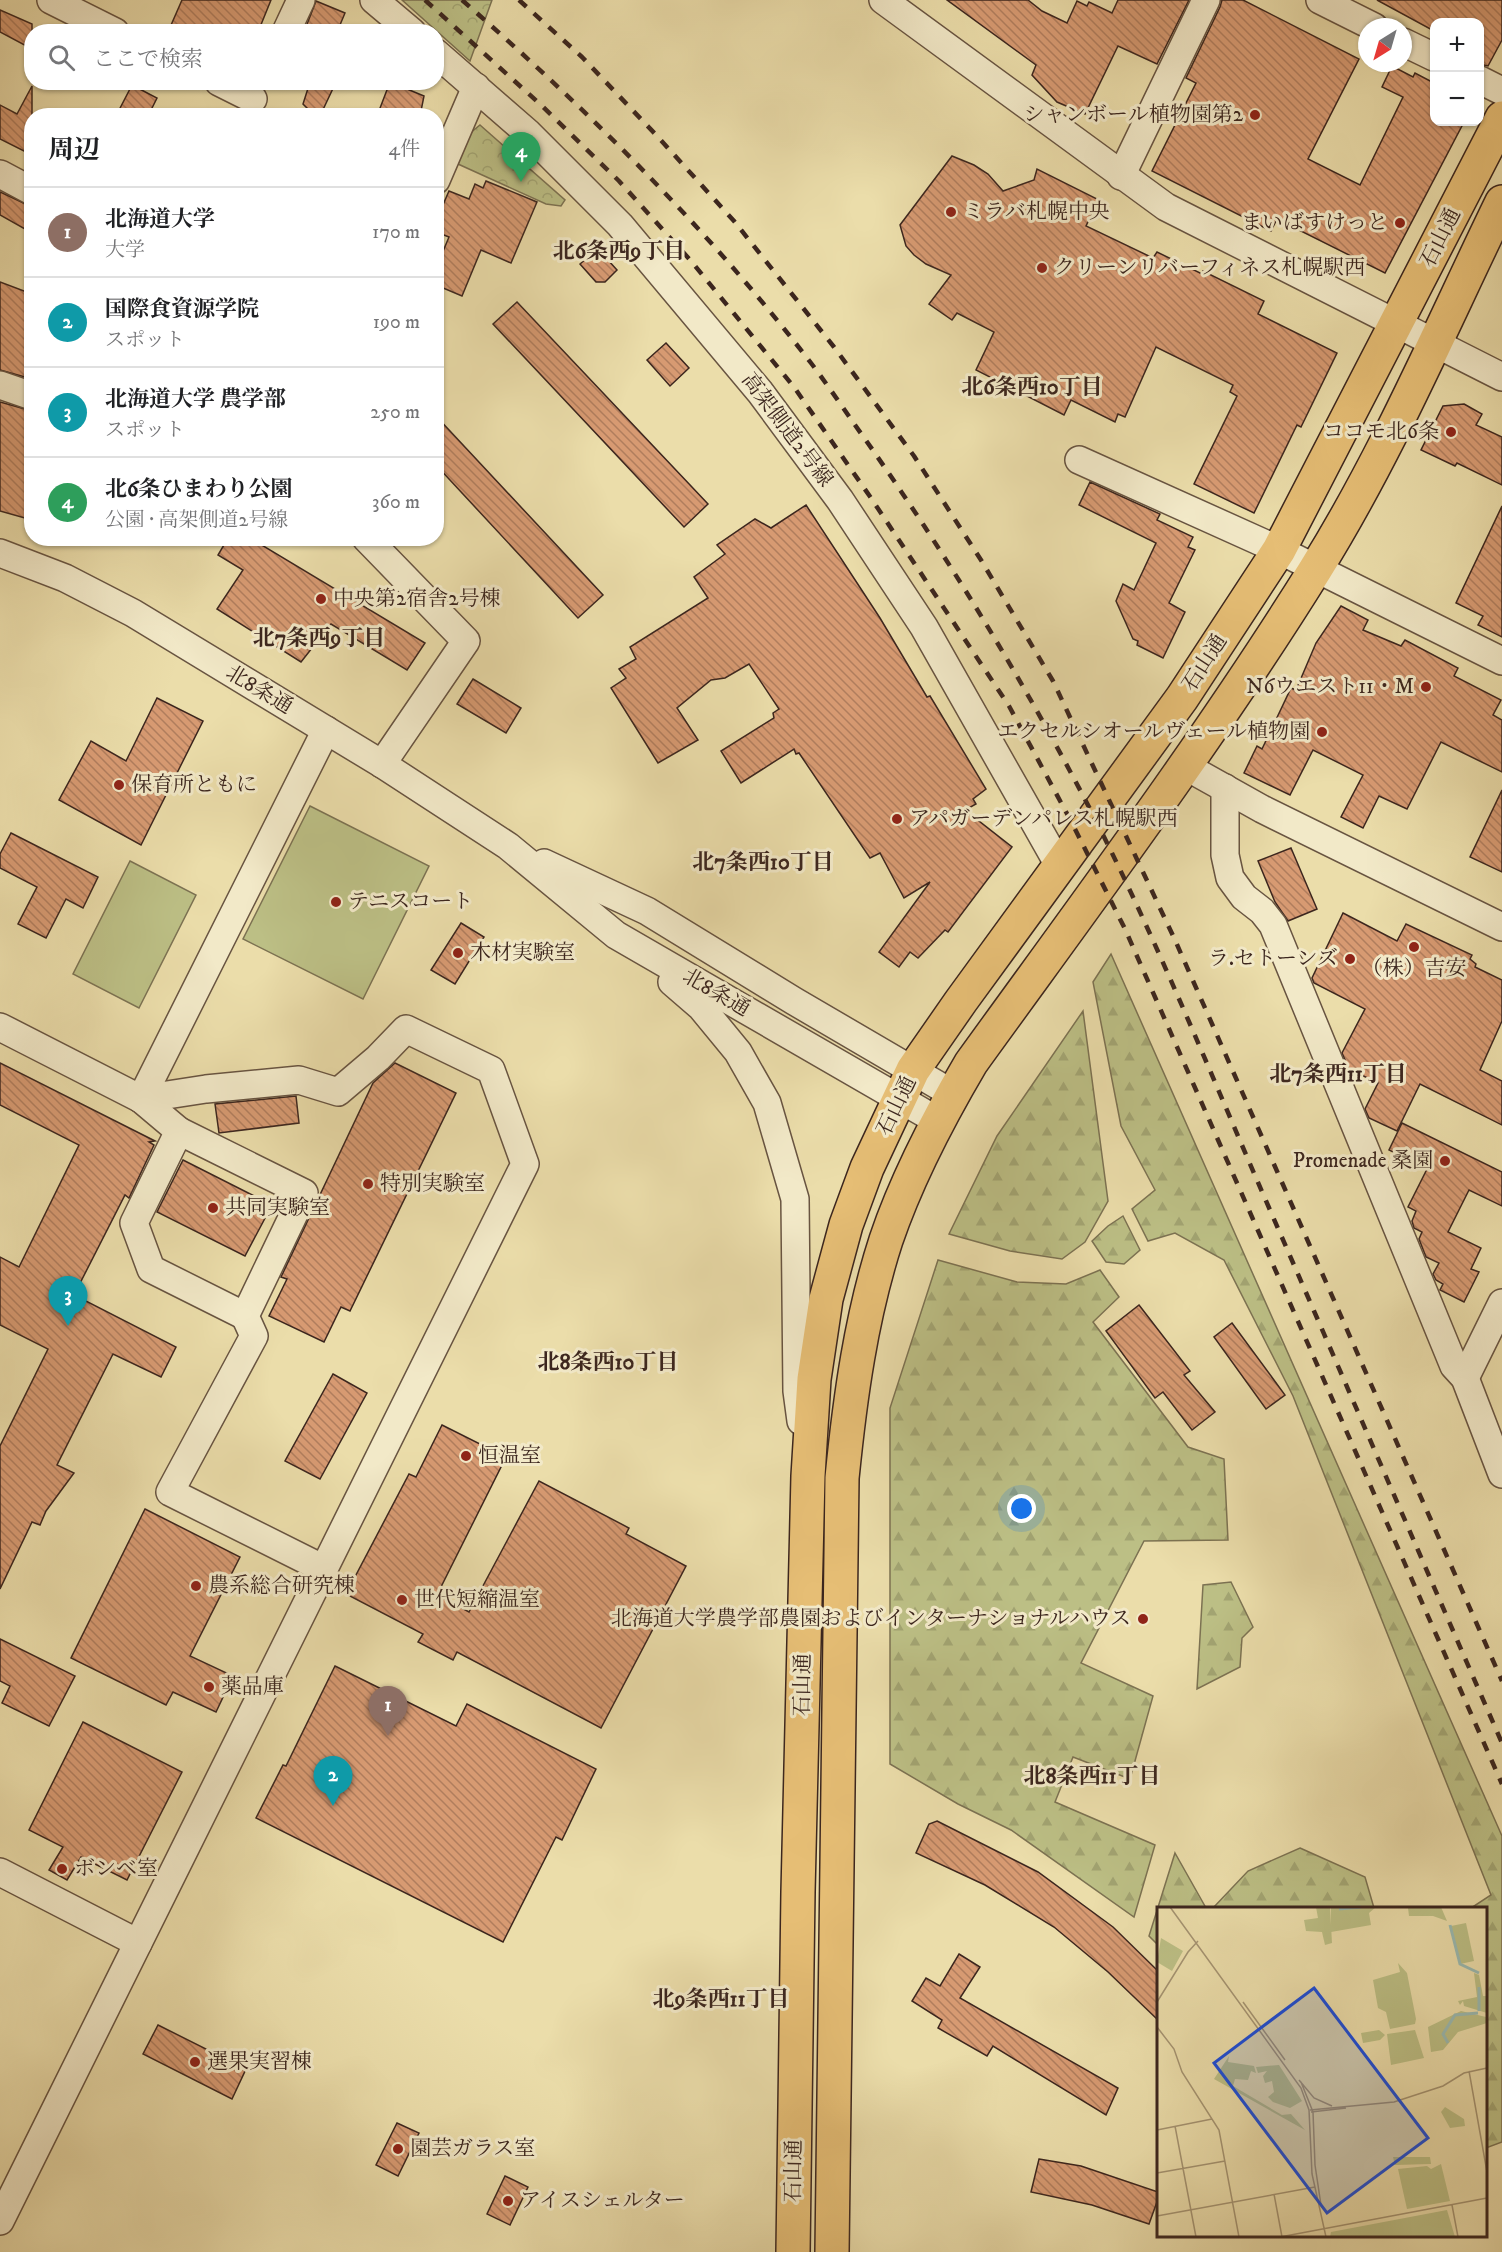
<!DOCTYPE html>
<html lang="ja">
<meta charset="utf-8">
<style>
:root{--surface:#fff;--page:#f2f2f2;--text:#202124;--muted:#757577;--line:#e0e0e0;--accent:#0b8043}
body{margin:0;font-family:"IM FELL DW Pica","Noto Serif JP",serif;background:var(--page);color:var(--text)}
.controls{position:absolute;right:18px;top:18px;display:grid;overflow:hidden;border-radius:12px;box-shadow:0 2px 4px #0004}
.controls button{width:54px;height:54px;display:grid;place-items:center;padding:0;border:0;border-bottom:2px solid var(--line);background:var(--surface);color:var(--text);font:30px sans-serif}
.compass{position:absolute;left:1358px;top:18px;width:54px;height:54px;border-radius:50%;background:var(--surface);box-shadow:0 2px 4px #0004;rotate:217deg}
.you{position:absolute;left:1022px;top:1509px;width:21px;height:21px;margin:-15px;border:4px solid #fff;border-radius:50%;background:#1a73e8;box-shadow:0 0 0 9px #1a73e833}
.badge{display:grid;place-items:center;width:39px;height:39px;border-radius:50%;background:var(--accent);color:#fff;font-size:20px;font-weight:700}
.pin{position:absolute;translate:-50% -50px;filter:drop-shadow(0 2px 3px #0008)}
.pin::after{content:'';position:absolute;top:32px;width:21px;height:18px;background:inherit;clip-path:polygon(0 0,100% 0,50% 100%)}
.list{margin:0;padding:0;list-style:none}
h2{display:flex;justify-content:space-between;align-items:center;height:78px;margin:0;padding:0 24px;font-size:26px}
h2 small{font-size:20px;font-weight:400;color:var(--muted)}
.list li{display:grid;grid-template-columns:39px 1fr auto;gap:18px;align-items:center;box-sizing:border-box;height:90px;padding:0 24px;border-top:2px solid var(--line)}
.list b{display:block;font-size:22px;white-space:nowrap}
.list p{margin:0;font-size:20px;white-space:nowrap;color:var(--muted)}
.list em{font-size:20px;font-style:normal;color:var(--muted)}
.icon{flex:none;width:33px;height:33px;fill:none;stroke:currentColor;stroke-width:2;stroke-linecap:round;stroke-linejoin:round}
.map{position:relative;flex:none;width:1502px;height:2252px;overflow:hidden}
.search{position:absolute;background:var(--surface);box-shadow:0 2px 4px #0004;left:24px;top:24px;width:420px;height:66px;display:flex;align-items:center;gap:15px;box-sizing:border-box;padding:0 21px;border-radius:24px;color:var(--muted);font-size:22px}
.panel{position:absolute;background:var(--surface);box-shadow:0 2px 4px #0004;left:24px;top:108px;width:420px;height:438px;border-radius:24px}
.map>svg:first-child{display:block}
.forest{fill:url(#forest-firs);stroke:#7c7252;stroke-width:1.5}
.park{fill:url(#park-crowns);stroke:#7c7252;stroke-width:1.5}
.pitch{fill:#bcbf85;stroke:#7c7252;stroke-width:1.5}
.building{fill:url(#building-back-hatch);stroke:#3c261e;stroke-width:1.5}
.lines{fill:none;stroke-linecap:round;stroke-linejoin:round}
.minor-casing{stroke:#685441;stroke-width:30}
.major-casing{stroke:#3c261e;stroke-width:36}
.minor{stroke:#f2e9c8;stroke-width:27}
.major{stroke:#e6be75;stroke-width:33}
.rail{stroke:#3c261e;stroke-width:4.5;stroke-dasharray:10 10;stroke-linecap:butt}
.poi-dot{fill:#8f2418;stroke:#f2e9c8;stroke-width:2}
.labels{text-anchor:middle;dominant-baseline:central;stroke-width:6;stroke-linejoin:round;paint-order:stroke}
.poi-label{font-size:21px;fill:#3c261e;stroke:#f2e9c8;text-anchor:start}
.street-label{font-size:21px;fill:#3c261e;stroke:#f2e9c8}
.neighbourhood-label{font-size:22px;font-weight:bold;fill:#3c261e;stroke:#f2e9c8}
.inset-river{fill:none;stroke:#9abab1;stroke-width:3}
.inset-road{fill:none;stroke:#a59472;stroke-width:1.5}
.view{fill:#1d4ed8;fill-opacity:0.15;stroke:#1d4ed8;stroke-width:3}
.inset-edge{fill:none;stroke:#3c261e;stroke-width:3}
</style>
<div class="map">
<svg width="1502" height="2252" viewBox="0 0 1502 2252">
<defs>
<pattern id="forest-firs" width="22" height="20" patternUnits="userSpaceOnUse" patternTransform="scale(1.5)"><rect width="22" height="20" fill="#bcbf85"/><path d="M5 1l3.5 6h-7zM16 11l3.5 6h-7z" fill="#a2a472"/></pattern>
<pattern id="park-crowns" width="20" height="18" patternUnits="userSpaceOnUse" patternTransform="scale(1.5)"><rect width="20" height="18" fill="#bcbf85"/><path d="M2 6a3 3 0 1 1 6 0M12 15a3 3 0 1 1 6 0" fill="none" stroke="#a2a472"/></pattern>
<pattern id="building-back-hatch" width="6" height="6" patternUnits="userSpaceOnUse" patternTransform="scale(1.5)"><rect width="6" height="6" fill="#d79a72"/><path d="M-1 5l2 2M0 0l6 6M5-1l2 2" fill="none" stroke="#b07d5d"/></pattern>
</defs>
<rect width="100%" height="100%" fill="#ebddaa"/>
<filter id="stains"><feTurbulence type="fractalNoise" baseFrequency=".00333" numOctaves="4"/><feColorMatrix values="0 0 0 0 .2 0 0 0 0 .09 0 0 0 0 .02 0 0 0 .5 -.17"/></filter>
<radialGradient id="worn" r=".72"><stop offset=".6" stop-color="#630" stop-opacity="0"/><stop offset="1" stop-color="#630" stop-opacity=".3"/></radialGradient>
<!-- forest -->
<g class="forest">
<path d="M1111,954L1502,1836V2142L1486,2148V1908H1471L1491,1895L1293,1396L1224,1260L1175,1233L1148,1241L1132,1209L1155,1190L1121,1126L1093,982Z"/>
<path d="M1083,1011L1108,1201L1085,1242L1062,1259L1010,1251L949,1234L997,1136Z"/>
<path d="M1123,1216L1140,1250L1124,1264L1106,1262L1092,1241L1108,1226Z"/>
<path d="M938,1260L1017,1282L1066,1284L1100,1270L1119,1297L1093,1322L1188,1447L1224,1459L1228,1540L1144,1541L1081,1663L1153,1696L1130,1779L1073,1757L1055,1802L1155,1845L1134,1917L1011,1830L958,1804L890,1764V1408Z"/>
<path d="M1231,1582L1253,1627L1242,1638L1240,1667L1197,1689L1203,1585Z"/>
<path d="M1300,1848L1365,1877L1374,1908H1213L1248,1871Z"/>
<path d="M1175,1853L1206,1908H1158V1945L1149,1936Z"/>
</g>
<!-- park -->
<g class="park">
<path d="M402,0H492L470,61Z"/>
<path d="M480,125L565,200L561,206L546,204L458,164L469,134Z"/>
</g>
<!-- pitch -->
<g class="pitch">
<path d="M310,806L429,866L363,999L243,939Z"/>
<path d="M130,861L196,895L139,1008L73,974Z"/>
</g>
<!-- building -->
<g class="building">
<path d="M182,0H271L258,32H168Z"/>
<path d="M947,0H1028L1042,11L1067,23L1077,1L1087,6L1089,2L1112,13L1118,0H1189L1157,64L1118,46L1085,114L1057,102L1032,75L1036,65Z"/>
<path d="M1222,0H1243L1359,59L1308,159L1360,185L1403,97L1382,87L1392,66L1413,77L1415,73L1434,83V122H1464L1385,273L1277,219L1271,231L1152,171L1196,83L1186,78L1220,7Z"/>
<path d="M1377,0H1502V40L1488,66L1479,64V22H1434V31Z"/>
<path d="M316,1L345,13L337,32H304Z"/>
<path d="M0,10L32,24V49L0,32Z"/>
<path d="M310,82H336L320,116H315L303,104Z"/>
<path d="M390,82L424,96L420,116H377Z"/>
<path d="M132,85L157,98L148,116H116Z"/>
<path d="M32,86V155L0,139V105L17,114Z"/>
<path d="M952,156L974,165L988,174L1003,191L1034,180L1037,169L1099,200L1086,226L1153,258L1157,252L1202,274L1203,271L1264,301L1258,314L1337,353L1301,427L1297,425L1254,513L1194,484L1237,396L1230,392L1233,385L1156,347L1125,417L1118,414L1115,422L1071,400L1064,415L976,370L994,332L957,313L952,320L929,304L951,275L926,264L914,255L906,246L900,225Z"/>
<path d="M486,181L537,202L511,263L481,250L462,296L436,285V268L449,237L436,232V221L449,191L469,199L475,184L483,188Z"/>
<path d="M0,192L32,207V233L0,215Z"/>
<path d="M598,249L617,270L605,282H596L580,264Z"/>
<path d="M0,282L32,294V379L0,370Z"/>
<path d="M517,302L708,504L684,527L493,324Z"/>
<path d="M666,343L689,368L670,386L647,360Z"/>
<path d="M0,402L32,411V520L0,511Z"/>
<path d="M1464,404L1482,414L1476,425L1502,437V485L1457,463L1455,466L1421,450L1443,406Z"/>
<path d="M436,416L603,595L578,618L436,465Z"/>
<path d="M1090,482L1160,514L1157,520L1193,537L1188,547L1195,550L1169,603L1185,612L1163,658L1137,645L1138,641L1133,639L1116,601L1123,584L1134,590L1156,543L1079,505Z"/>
<path d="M806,505L880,618L927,697L930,696L986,789L973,799L976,804L965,810L1012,847L948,932L945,930L918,958L910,952L899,967L879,952L930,882L904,898L880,853L870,858L799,753L796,754L794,749L741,783L721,751L774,718L773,713L779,709L749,664L725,678L711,680L677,708L698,740L658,763L611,688L626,678L619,669L636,659L630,647L708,598L694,577L725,554L717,545L755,519L771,528Z"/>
<path d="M1502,506V637L1478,625L1483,616L1456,603Z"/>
<path d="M228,538H250L425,643L407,670L331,624L301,662L217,609L243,570L218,555Z"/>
<path d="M1341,606L1368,620L1363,630L1401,646L1405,640L1458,668L1454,676L1501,700L1493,715L1502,720V772L1441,742L1407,809L1379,796L1363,828L1341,817L1363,775L1313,750L1290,795L1244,773L1257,746L1262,749L1291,688L1296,690L1316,643Z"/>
<path d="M473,679L521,708L506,733L457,704Z"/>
<path d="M157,698L203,721L141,845L59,800L91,741L126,761Z"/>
<path d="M1502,790V872L1470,857Z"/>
<path d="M11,833L98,877L83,908L66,899L46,938L18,924L37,887L0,868V854Z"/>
<path d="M1291,848L1317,909L1288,921L1275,902L1258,861Z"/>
<path d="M1343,913L1397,941L1406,924L1472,955L1470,959L1476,964L1475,967L1502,980V1021L1480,1070L1502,1081V1125L1420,1084L1397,1131L1369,1118L1365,1109L1378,1083L1349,1069L1342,1053L1365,1009L1314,983L1312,978Z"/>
<path d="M461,923L484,937L455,984L431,970Z"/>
<path d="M0,1063L155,1141L149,1142L154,1145L129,1198L125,1195L74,1295L176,1347L161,1377L113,1354L57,1465L74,1473L46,1511L40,1525L32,1522L0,1589V1446L48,1349L0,1325V1257L19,1267L79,1145L0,1105Z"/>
<path d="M395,1063L456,1093L350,1311L341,1307L324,1342L269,1316L287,1279L281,1277L373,1083Z"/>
<path d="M296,1096L299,1123L219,1133L215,1104Z"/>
<path d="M1402,1123L1502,1172V1206L1469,1190L1448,1232L1481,1248L1471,1269L1479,1272L1464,1302L1440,1290L1443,1284L1436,1280L1433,1274L1439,1263L1426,1257L1419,1239L1422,1232L1414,1228L1412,1221L1416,1211L1408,1207L1427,1169L1389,1150Z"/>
<path d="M183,1160L272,1205L245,1256L157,1212Z"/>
<path d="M1139,1305L1190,1371L1184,1375L1215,1412L1192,1430L1163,1392L1155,1398L1106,1331Z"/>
<path d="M1232,1323L1285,1395L1266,1409L1214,1337Z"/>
<path d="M333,1374L367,1393L320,1479L285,1461Z"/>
<path d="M442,1425L506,1457L437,1595L469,1612L539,1481L629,1528L626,1534L686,1566L601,1728L457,1652L453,1660L418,1642L423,1634L346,1594L409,1474L416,1477Z"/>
<path d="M145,1509L240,1557L190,1656L233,1676L216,1712L173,1692L166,1705L71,1658Z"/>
<path d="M0,1639L75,1676L49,1726L2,1703L10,1686L0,1681Z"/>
<path d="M335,1666L456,1726L467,1704L596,1769L562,1840L556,1837L503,1942L256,1818L283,1765L286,1766Z"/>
<path d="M83,1722L182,1772L127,1880L81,1857L67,1880L49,1870L63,1847L29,1830Z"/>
<path d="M937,1821L1038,1872L1113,1927L1158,1971V2020L1108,1972L1054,1927L985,1885L916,1853L929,1824Z"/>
<path d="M959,1954L980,1967L960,1998L1118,2088L1106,2115L993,2046L987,2056L938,2028L942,2020L912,2001L926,1978L940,1986Z"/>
<path d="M158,2025L246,2069L232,2099L143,2054Z"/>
<path d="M397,2123L419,2133L398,2176L376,2165Z"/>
<path d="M1039,2159L1081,2166L1158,2192V2199L1149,2224L1092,2205L1031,2192Z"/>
<path d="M505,2176L528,2187L510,2225L487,2214Z"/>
</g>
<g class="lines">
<defs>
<g id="minor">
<path d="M51,0L115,32"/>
<path d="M374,0L412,32"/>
<path d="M883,0L1166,207L1502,377"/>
<path d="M1320,0L1374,27"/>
<path d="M286,32L301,0"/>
<path d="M1403,42L1434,57"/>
<path d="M436,53L528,133L620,225L760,392L840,500L924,627L1060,867"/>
<path d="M1480,80L1502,91"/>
<path d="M219,82L253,99"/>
<path d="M0,174L32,191"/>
<path d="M1121,176L1206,0"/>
<path d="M436,180L476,87"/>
<path d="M0,385L32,396"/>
<path d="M1079,460L1279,550L1502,661"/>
<path d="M366,538L466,641L382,764"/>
<path d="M0,553L65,578L133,613L382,764L508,846L616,935L938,1121"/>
<path d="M1185,766L1262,809L1502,927"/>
<path d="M1225,788V855L1230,878L1244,897L1262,911L1273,925L1454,1366L1465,1378L1502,1474"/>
<path d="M544,863L647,911L794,1001L953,1094"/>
<path d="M672,982L701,1007L738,1052L767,1103L795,1199L797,1391L801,1421"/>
<path d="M0,1027L141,1099L326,730"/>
<path d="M141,1099L179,1131L134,1223L151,1269L245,1316"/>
<path d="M179,1131L304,1193L245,1316L254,1336L170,1492L324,1569"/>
<path d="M1465,1378L1502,1303"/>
<path d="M0,1872L138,1943"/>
<path d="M0,2221L525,1164L491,1070L406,1029L378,1058L338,1092L299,1080L206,1089L141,1099"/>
</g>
<g id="major">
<path d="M793,2252L798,1892L808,1476L814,1379L826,1299L846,1225L867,1168L913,1070L961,1001L1182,698L1279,550L1502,118"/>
<path d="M832,2252L842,1478C850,1398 861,1317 886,1240C907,1178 938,1119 971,1063C1088,901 1209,740 1315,570C1388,453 1442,325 1502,202"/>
</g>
</defs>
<!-- minor casing -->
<use href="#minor" class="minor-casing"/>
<!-- major casing -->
<use href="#major" class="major-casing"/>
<!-- minor -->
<use href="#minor" class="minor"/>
<!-- major -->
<use href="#major" class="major"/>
<!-- rail -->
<g class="rail">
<path d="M425,0L541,105L619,181L691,261L794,387L871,498L1009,706L1072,823L1125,929L1502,1784"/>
<path d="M462,0C589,111 708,229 811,363C830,388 847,414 865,439C948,557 1023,680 1090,809C1154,934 1207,1065 1263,1194C1343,1377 1422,1560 1502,1743"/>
<path d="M519,0L582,57L658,137L734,221L834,347L914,456L981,560L1053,681L1175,940L1502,1681"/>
</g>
</g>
<!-- markers -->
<g class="poi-dot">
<circle cx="1255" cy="115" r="6"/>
<circle cx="951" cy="212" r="6"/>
<circle cx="1400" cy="223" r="6"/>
<circle cx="1042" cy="268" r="6"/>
<circle cx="1451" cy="432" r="6"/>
<circle cx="321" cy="599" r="6"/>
<circle cx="1426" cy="687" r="6"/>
<circle cx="1322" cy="732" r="6"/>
<circle cx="119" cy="785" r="6"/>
<circle cx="897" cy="819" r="6"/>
<circle cx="336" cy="902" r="6"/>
<circle cx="1414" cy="947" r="6"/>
<circle cx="458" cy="953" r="6"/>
<circle cx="1350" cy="959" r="6"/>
<circle cx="1445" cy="1161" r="6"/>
<circle cx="368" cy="1184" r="6"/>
<circle cx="213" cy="1208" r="6"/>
<circle cx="466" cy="1456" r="6"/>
<circle cx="196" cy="1586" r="6"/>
<circle cx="402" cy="1600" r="6"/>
<circle cx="1143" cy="1619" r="6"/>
<circle cx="209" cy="1687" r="6"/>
<circle cx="62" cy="1869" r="6"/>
<circle cx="195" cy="2062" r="6"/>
<circle cx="398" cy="2149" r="6"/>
<circle cx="508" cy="2201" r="6"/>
</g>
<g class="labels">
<!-- poi labels -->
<g class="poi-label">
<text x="1243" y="115" text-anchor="end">シャンボール植物園第2</text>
<text x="963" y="212">ミラバ札幌中央</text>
<text x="1388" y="223" text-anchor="end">まいばすけっと</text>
<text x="1054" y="268">クリーンリバーフィネス札幌駅西</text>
<text x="1439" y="432" text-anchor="end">ココモ北6条</text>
<text x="333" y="599">中央第2宿舎2号棟</text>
<text x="1414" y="687" text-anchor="end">N6ウエスト11・M</text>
<text x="1310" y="732" text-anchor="end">エクセルシオールヴェール植物園</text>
<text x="131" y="785">保育所ともに</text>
<text x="909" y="819">アパガーデンパレス札幌駅西</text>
<text x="348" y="902">テニスコート</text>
<text x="470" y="953">木材実験室</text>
<text x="1338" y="959" text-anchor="end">ラ.セトーンズ</text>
<text x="1414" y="969" text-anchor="middle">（株）吉安</text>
<text x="1433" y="1161" text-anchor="end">Promenade 桑園</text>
<text x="380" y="1184">特別実験室</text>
<text x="225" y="1208">共同実験室</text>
<text x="478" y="1456">恒温室</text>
<text x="208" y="1586">農系総合研究棟</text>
<text x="414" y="1600">世代短縮温室</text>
<text x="1131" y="1619" text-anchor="end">北海道大学農学部農園およびインターナショナルハウス</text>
<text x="221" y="1687">薬品庫</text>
<text x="74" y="1869">ボンベ室</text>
<text x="207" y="2062">選果実習棟</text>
<text x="410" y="2149">園芸ガラス室</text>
<text x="520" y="2201">アイスシェルター</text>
</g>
<!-- street labels -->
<g class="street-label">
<text transform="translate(1441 238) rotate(-63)">石山通</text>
<text transform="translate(787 430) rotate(53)">高架側道2号線</text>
<text transform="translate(1205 663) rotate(-57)">石山通</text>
<text transform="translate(259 690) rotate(31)">北8条通</text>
<text transform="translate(716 993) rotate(30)">北8条通</text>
<text transform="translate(897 1106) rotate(-64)">石山通</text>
<text transform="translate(803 1685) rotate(-89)">石山通</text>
<text transform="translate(794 2171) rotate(-89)">石山通</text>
</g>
<!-- neighbourhood labels -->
<g class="neighbourhood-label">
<text x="619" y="251">北6条西9丁目</text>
<text x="1032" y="387">北6条西10丁目</text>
<text x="319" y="638">北7条西9丁目</text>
<text x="763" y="862">北7条西10丁目</text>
<text x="1338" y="1074">北7条西11丁目</text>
<text x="608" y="1362">北8条西10丁目</text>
<text x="1092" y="1776">北8条西11丁目</text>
<text x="721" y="1999">北9条西11丁目</text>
</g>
</g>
<!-- overview -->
<g transform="translate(1157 1907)">
<rect width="330" height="330" fill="#ebddaa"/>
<path d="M159,0H173L175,36L168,38L165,25L149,24L147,13L161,11ZM241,56L250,66L259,112L258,117L233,122L229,105L221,101L216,73L243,65ZM317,66L322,68L326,89H330V106L307,99L306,94L303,98L301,94L320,90ZM304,104L329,110L330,116L301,125L286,143L274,145L271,120ZM222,123L228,128L223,133L206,136L204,126ZM258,123L267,151L234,158L230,127Z" fill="#bcbf85"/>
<path d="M174,0L190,2L219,0L212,6L214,18L174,25ZM242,0H284L290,14L276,9H252L251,1ZM72,149L71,155L97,159L99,166L94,164L91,173L78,172L76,179L125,208L134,207L148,223L57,172ZM122,158L145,194L133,201L116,195L111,190L117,185L115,174L108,176L106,169L110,164L101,166L99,160ZM284,257L293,294L250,302L241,262L270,259L274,262Z" fill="#bcbf85"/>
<path d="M4,31L26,44L15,64L0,55ZM288,200L307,212L308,219L293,221L284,205ZM236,250H273L274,257L238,258Z" fill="#bcbf85"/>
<path d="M290,303L298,330H173L174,325Z" fill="#bcbf85"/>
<path d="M309,16L317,54L303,57L294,19Z" fill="#bcbf85"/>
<path class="inset-river" d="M182,2L204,0M293,18L303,57L322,66M322,80V104M291,136L286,127L298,108L321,106"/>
<path class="inset-road" d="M13,0L144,181L152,203L155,267L169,330M0,95L31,45L41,34M86,95L128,153M0,120L17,142L25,165L62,223L82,330M312,164L330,265M142,173L157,191L175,199M144,175L156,205L158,258L164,298M153,203L237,195L286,179L307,166L330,161M154,205L189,201M18,219L39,330M0,223L55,212M0,266L68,254M117,287L125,330M295,298L301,330M0,309L158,280M123,330L330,291"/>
<path class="view" d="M157,81L271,231L170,306L57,156Z"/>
<rect width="330" height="330" class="inset-edge"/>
</g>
<rect width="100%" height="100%" filter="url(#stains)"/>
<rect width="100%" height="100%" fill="url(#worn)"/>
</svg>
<div class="controls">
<button>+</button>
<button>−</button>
</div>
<svg class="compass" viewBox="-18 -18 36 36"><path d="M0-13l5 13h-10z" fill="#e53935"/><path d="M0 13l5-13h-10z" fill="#757577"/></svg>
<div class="you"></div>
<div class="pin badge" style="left:388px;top:1736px;background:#8d6e63">1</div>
<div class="pin badge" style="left:333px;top:1806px;background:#0f9aa8">2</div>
<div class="pin badge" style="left:68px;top:1326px;background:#0f9aa8">3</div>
<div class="pin badge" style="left:521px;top:182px;background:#2e9e5b">4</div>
<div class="search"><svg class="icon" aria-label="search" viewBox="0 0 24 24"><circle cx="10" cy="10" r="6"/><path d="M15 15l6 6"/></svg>ここで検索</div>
<section class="panel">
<h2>周辺<small>4件</small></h2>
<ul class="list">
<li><span class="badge" style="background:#8d6e63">1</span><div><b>北海道大学</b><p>大学</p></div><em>170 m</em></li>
<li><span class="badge" style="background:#0f9aa8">2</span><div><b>国際食資源学院</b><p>スポット</p></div><em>190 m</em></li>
<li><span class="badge" style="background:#0f9aa8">3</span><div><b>北海道大学 農学部</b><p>スポット</p></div><em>250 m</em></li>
<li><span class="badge" style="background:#2e9e5b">4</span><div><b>北6条ひまわり公園</b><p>公園 · 高架側道2号線</p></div><em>360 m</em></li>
</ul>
</section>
</div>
